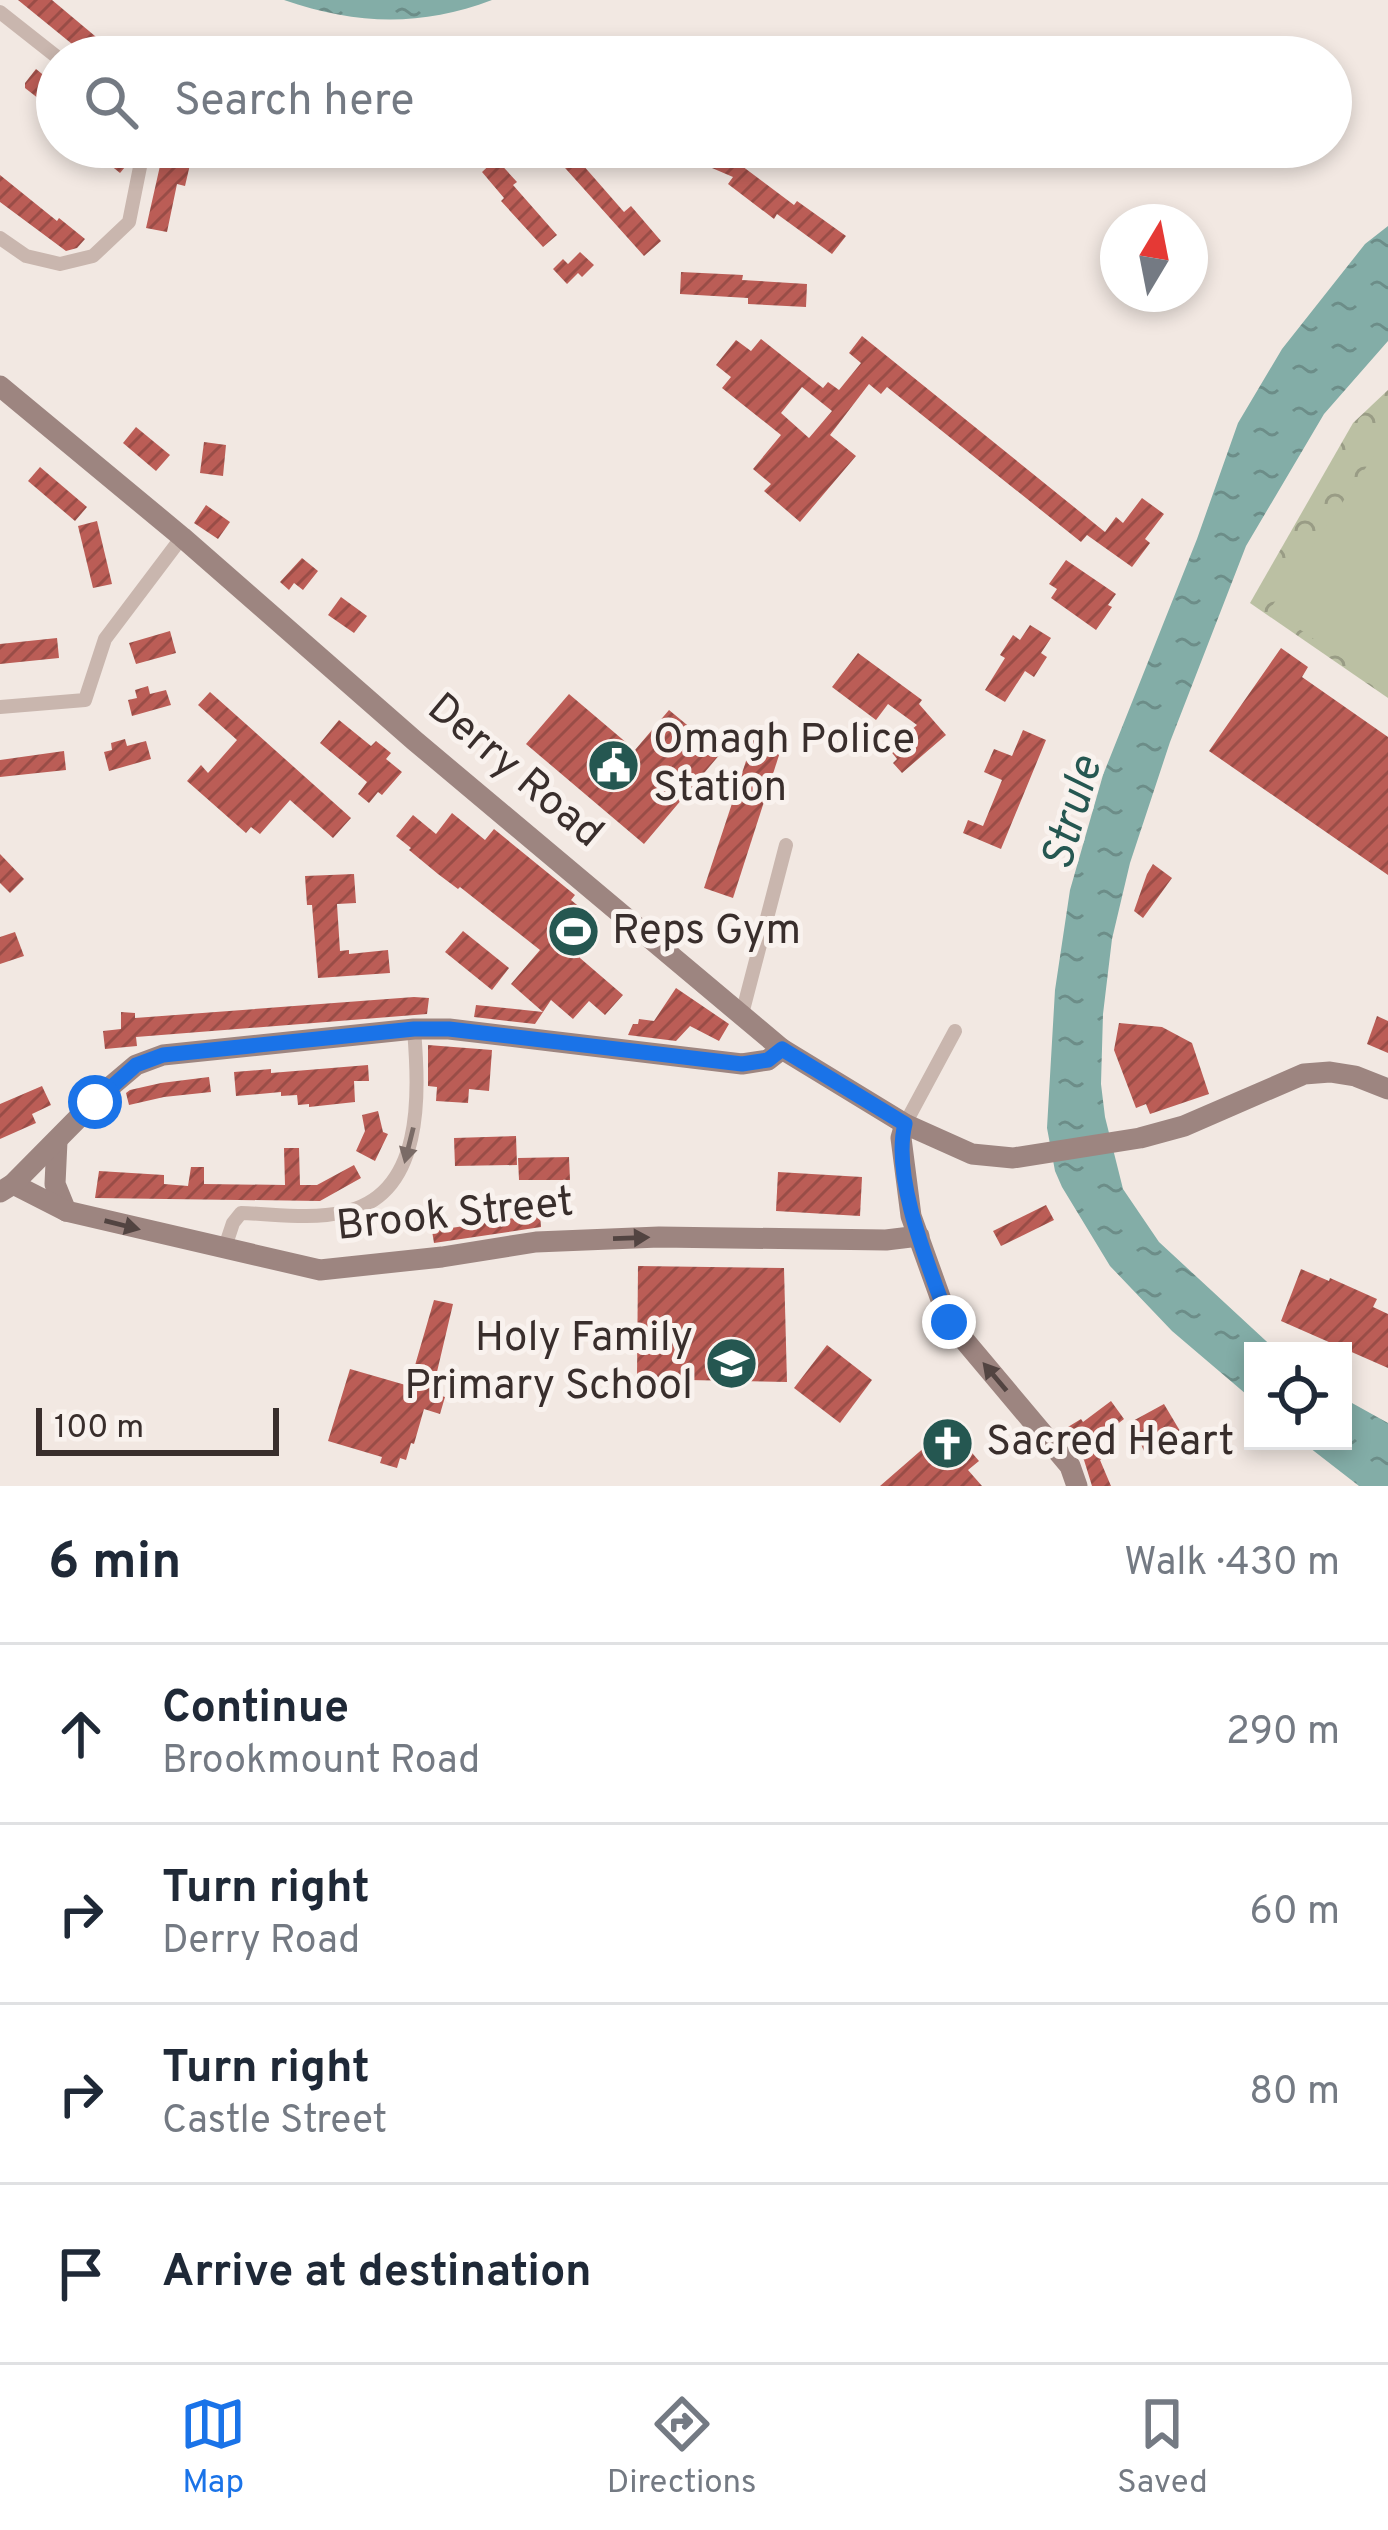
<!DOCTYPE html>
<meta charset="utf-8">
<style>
:root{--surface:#fff;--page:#f6f6f7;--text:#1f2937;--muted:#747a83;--line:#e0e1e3;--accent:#1a73e8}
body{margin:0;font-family:Overpass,sans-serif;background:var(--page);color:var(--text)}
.controls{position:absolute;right:36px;bottom:36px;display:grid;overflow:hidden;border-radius:0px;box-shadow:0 6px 18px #0003}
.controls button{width:108px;height:108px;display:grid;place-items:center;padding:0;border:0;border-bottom:3px solid var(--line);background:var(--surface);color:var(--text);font:60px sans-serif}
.compass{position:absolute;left:1100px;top:204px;width:108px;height:108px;border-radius:50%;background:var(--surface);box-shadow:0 6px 18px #0003;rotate:10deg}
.scale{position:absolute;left:36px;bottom:30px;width:243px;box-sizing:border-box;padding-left:12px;border:6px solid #392e2c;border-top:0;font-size:33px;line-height:42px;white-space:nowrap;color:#392e2c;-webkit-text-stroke:9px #f9f2ee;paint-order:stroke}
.stop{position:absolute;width:36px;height:36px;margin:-27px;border:9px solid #1a73e8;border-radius:50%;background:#fff}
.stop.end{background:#1a73e8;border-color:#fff;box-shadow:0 3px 12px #0008}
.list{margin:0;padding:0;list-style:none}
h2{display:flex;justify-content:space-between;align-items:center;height:156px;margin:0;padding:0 48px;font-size:51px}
h2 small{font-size:39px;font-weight:400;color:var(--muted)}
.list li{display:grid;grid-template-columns:78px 1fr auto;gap:36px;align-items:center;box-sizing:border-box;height:180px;padding:0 48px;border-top:3px solid var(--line)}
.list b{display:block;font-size:45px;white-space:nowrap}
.list p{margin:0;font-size:39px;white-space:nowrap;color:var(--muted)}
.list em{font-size:39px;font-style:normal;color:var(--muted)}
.icon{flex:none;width:66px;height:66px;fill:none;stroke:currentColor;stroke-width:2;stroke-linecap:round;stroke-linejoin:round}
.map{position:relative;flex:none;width:1388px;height:1486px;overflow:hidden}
.search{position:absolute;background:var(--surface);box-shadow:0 6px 18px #0003;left:36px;right:36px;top:36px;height:132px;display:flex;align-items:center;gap:30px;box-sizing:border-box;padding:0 42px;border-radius:66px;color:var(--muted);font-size:45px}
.sheet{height:876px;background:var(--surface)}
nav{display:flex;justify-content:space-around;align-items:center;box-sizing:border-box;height:168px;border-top:3px solid var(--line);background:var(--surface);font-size:33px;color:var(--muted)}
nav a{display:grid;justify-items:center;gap:6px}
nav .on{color:var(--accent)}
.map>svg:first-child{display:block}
.park{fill:url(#park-crowns)}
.pitch{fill:#bbc0a3}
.water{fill:url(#water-ripples)}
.building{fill:url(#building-hatch);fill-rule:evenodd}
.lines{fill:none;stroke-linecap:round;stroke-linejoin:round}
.street{stroke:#c9b6ae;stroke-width:14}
.secondary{stroke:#9d8580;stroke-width:21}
.oneway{fill:#7a6b66}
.oneway2{fill:#524441}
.route{stroke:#1a73e8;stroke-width:15}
.labels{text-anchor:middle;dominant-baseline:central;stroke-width:10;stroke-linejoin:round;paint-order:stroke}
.poi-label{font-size:42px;fill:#392e2c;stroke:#f9f2ee;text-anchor:start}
.street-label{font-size:42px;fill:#392e2c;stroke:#f9f2ee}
.water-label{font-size:45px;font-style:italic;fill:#255751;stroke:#f9f2ee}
</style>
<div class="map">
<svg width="1388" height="1486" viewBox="0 0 1388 1486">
<defs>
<pattern id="park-crowns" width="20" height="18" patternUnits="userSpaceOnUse" patternTransform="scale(3)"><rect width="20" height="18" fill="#bbc0a3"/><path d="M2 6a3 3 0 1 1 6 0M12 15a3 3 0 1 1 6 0" fill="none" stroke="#999c85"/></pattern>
<pattern id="water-ripples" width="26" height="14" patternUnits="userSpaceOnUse" patternTransform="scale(3)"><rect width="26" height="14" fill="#83ada7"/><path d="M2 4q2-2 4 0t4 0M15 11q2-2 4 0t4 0" fill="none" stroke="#6c8d88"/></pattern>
<pattern id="building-hatch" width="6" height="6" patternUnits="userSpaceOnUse" patternTransform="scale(3)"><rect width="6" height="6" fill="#bb5d56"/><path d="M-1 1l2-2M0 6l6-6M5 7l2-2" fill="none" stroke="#994d47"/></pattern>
</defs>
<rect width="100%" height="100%" fill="#f2e8e2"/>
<!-- park -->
<path class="park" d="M1388,390V698L1250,603L1353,423Z"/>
<!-- pitch -->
<path class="pitch" d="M1388,435V690L1270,609Z"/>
<!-- water -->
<g class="water">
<path d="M284,0H492C420,27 357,25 284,0Z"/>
<path d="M1388,226V341L1324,414L1246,546L1170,742L1130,863L1112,939L1103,1014L1101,1084L1105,1117L1123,1189L1159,1242L1277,1351H1253V1400L1172,1331L1110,1266L1062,1187L1055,1171L1047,1128L1055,990L1070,890L1103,775L1197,539L1238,423L1282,349L1365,244Z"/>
<path d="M1343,1398L1388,1423V1486H1359L1301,1441H1343Z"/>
</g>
<!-- building -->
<g class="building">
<path d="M18,0H52L120,57H88Z"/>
<path d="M36,69L57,86V95L48,106L25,88V83Z"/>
<path d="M88,147H123L131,154L130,161L120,173Z"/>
<path d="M663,147H702L734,160L794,205L797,201L846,236L832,254L777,214L774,219L728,184L733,177Z"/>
<path d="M164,148L192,156L185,186L177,184L167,232L146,228Z"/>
<path d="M568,148L624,212L631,206L661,241L644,256L557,159Z"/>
<path d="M496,159L517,182L513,185L557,235L543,247L501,201L504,198L482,172Z"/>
<path d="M0,175L57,221L59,218L85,239L77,248L66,251L0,202Z"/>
<path d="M580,252L594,265L582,277L578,273L567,284L553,269L563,259L568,264Z"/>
<path d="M681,272L743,275L742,280L807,284L806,307L748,304V298L680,294Z"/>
<path d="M862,336L1105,532L1116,517L1123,523L1142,498L1164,514L1145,539L1150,543L1132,567L1087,535L1081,542L887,387L881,394L869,384L830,435L856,456L800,522L764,491L771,484L753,469L781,435L722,388L731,377L716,365L736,340L751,351L761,339L823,388L828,382L839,390L861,363L849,353ZM802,387L832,411L809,438L781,413Z"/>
<path d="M136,427L170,455L156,471L123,443Z"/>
<path d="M204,442L226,445L223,476L200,473Z"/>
<path d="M40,467L87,507L75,521L28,481Z"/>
<path d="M206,505L230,522L218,539L194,523Z"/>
<path d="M97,521L112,584L93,588L78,526Z"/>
<path d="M302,558L318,571L303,590L294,583L289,590L280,582Z"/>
<path d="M1066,560L1116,594L1108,605L1112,607L1096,630L1051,598L1057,589L1049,584Z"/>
<path d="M341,597L367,616L354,633L328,615Z"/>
<path d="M1030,625L1051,638L1041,653L1047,657L1034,677L1025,671L1005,702L985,690L1005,658L1000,655L1013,635L1020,640Z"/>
<path d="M170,631L176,653L136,664L129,643Z"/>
<path d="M57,638L59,658L0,664V644Z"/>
<path d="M1281,648L1308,667L1302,677L1388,737V875L1209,751Z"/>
<path d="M858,653L922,700L919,704L946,735L902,773L893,763L897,759L889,749L917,725L888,704L876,720L832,687Z"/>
<path d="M148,686L150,694L166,690L171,705L132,716L128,700L137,698L135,690Z"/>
<path d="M210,692L351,818L333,838L290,800L260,834L251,827L246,833L187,781L201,765L208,773L237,740L198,705Z"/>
<path d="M569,694L635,750L669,710L721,753L644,844L526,744Z"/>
<path d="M339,720L371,746L376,741L391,753L386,759L402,772L382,795L378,792L369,803L358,794L367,782L320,743Z"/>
<path d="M1023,730L1046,740L1001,849L963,833L968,820L983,826L1002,780L984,772L994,749L1012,756Z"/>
<path d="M125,739L127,746L146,741L151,759L109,771L104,752L112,750L111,743Z"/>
<path d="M753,740L781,749L733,898L704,888Z"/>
<path d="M64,751L66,770L0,777V760Z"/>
<path d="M452,813L485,840L494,829L575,895L571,900L599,923L580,946V958L623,995L605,1015L589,1001L573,1019L551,1000L535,1024L474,1017L476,1005L543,1012L511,984L540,950L460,887L458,889L438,874L409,850L411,848L396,836L413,815L436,834Z"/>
<path d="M0,854L24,879L10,893L0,883Z"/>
<path d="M1153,864L1172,878L1143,918L1134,911L1147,874Z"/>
<path d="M354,874L356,903L337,904L340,951L349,950V954L388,950L390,973L318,978L312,905H307L305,876Z"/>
<path d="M463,931L509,968L492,990L445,952Z"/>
<path d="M15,932L24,956L0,964V937Z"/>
<path d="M676,988L729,1024L719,1041L690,1026L676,1041L628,1035L633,1024H638L639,1019L654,1021Z"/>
<path d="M414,997L429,998L427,1014L136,1037L137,1046L105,1049L103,1031L121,1029V1012L135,1013V1018Z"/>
<path d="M1377,1016L1388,1021V1053L1367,1044Z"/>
<path d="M1119,1023L1162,1027L1192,1043L1209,1094L1150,1114L1146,1104L1136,1108L1114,1050Z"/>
<path d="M428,1045L492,1050L489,1091L469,1089L468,1103L436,1101L437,1087L428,1086Z"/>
<path d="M368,1065L369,1081H354L355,1102L309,1107V1104L298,1105L297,1095L281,1096V1092L236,1096L234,1072L271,1069V1073Z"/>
<path d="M209,1077L211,1092L164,1097L129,1105L126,1093L130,1090L161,1083Z"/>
<path d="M42,1086L51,1105L32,1114L36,1123L0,1139V1104Z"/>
<path d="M378,1111L383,1132L388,1134L375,1161L356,1151L365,1131L362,1115Z"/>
<path d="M516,1136L517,1165L455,1166L454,1138Z"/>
<path d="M284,1148H299L300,1185H317L354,1165L361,1178L320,1201L95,1198L99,1171L164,1175V1184L188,1186L191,1167H204V1184L285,1185Z"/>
<path d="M569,1157L570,1180H519L518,1158Z"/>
<path d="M778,1172L862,1177L860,1216L776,1211Z"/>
<path d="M1046,1205L1054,1220L1001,1246L993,1231Z"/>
<path d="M540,1214L541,1227L434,1243L432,1231Z"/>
<path d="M638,1266L784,1268L787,1382L637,1379Z"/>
<path d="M1301,1269L1329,1281L1330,1278L1377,1299L1373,1307L1388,1314V1368L1281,1321Z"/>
<path d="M434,1300L453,1304L432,1393L445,1397L440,1414L424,1409L414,1444L411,1443L406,1460L400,1458L397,1468L380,1463L382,1457L328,1441L350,1369L409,1386Z"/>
<path d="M827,1345L872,1380L840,1423L794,1388Z"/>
<path d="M1111,1401L1124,1419L1098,1439L1107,1455L1100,1460L1111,1486H1092L1084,1460L1063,1430L1081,1419L1083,1422Z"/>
<path d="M1164,1404L1180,1431L1144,1451L1131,1422Z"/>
<path d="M949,1426L979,1461L968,1470L982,1486H880Z"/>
</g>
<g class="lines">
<!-- street -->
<g class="street">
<path d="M0,12L57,57"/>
<path d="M0,238L26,256L60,264L93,256L129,222L144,147"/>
<path d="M0,707L85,700L105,639L182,537"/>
<path d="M742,1014L786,845"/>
<path d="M905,1124L955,1031"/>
<path d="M225,1247L233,1223L241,1213C275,1214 311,1220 344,1212C425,1195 419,1093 414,1029"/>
</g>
<!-- secondary -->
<g class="secondary">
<path d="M0,386L182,537L415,741L782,1049L905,1124L972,1154L1013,1158L1140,1138L1184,1126L1304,1074L1330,1072L1355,1076L1388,1089"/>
<path d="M905,1124L901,1138L911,1216L949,1322L1070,1466L1077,1486"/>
<path d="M57,1141L55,1184L66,1211"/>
<path d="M13,1184L66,1211L320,1270L442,1257L536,1242L659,1237L886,1240L919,1236"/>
<path d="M0,1192L13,1184L104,1092L136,1065L163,1055L414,1029H449L742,1064L768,1060L782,1049"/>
</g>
</g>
<!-- one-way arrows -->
<defs><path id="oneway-solid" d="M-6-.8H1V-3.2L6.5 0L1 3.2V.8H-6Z" transform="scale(3)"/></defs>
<use class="oneway" href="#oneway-solid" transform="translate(409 1145) rotate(104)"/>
<g class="oneway2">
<use href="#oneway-solid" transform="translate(122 1225) rotate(14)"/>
<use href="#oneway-solid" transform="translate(631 1238) rotate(-2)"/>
<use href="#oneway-solid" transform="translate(995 1377) rotate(-130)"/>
</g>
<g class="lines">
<!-- route -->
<path class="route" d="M95,1102L136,1065L163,1055L414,1029H449L742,1064L768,1060L782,1049L905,1124C891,1178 930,1269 949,1322"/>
</g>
<!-- icons -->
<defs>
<symbol id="civic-disc" viewBox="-11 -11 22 22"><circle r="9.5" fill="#255751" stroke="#f9f2ee"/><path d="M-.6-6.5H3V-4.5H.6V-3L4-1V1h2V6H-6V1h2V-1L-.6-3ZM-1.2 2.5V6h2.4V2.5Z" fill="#fff"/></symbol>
<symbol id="stadium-disc" viewBox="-11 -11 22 22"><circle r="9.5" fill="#255751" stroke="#f9f2ee"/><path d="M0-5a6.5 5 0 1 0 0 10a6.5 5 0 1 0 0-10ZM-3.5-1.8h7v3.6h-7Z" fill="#fff"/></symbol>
<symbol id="school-disc" viewBox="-11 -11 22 22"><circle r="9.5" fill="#255751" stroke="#f9f2ee"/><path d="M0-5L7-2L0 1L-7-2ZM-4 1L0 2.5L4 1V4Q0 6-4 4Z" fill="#fff"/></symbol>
<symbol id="church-disc" viewBox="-11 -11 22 22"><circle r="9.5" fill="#255751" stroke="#f9f2ee"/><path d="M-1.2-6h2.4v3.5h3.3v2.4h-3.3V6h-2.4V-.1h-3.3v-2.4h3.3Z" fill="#fff"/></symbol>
</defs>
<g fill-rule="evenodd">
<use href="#civic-disc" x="584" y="736" width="59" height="59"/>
<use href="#stadium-disc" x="544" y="902" width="59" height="59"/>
<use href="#school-disc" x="702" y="1334" width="59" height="59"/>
<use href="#church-disc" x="918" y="1414" width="59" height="59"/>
</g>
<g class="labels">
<!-- poi labels -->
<g class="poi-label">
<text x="653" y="741">Omagh Police<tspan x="653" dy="48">Station</tspan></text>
<text x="612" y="932">Reps Gym</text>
<text x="693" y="1339" text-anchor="end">Holy Family<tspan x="693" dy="48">Primary School</tspan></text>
<text x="986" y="1443">Sacred Heart</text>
</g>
<!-- street labels -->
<g class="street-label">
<text transform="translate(514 772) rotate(40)">Derry Road</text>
<text transform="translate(455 1216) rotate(-6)">Brook Street</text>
</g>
<!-- water labels -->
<g class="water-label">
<text transform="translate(1074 814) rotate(-74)">Strule</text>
</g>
</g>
</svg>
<div class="controls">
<button><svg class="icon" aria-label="locate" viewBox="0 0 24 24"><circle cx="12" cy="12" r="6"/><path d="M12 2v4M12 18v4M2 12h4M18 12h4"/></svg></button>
</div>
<svg class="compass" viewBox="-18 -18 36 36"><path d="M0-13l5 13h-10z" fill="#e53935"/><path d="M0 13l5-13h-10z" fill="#747a83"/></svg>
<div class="scale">100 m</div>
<div class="stop" style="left:95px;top:1102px"></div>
<div class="stop end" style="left:949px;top:1322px"></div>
<div class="search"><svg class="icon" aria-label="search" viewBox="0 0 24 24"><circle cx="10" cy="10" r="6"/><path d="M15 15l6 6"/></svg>Search here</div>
</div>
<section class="sheet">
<h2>6 min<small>Walk · 430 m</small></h2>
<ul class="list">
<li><svg class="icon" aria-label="ahead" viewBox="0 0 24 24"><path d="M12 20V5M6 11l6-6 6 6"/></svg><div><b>Continue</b><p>Brookmount Road</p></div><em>290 m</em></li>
<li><svg class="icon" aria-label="right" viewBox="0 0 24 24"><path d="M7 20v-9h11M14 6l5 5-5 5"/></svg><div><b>Turn right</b><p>Derry Road</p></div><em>60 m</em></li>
<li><svg class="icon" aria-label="right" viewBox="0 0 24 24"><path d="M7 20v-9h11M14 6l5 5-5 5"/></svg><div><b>Turn right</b><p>Castle Street</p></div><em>80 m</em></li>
<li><svg class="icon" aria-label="arrive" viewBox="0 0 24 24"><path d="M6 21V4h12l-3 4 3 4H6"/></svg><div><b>Arrive at destination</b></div></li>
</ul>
</section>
<nav>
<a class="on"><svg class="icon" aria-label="map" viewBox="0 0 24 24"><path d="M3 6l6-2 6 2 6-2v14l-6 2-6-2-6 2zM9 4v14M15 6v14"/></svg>Map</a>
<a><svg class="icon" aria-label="directions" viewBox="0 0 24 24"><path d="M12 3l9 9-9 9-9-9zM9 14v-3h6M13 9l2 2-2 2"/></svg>Directions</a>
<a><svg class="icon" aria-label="saved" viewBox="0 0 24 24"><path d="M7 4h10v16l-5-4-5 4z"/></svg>Saved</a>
</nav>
